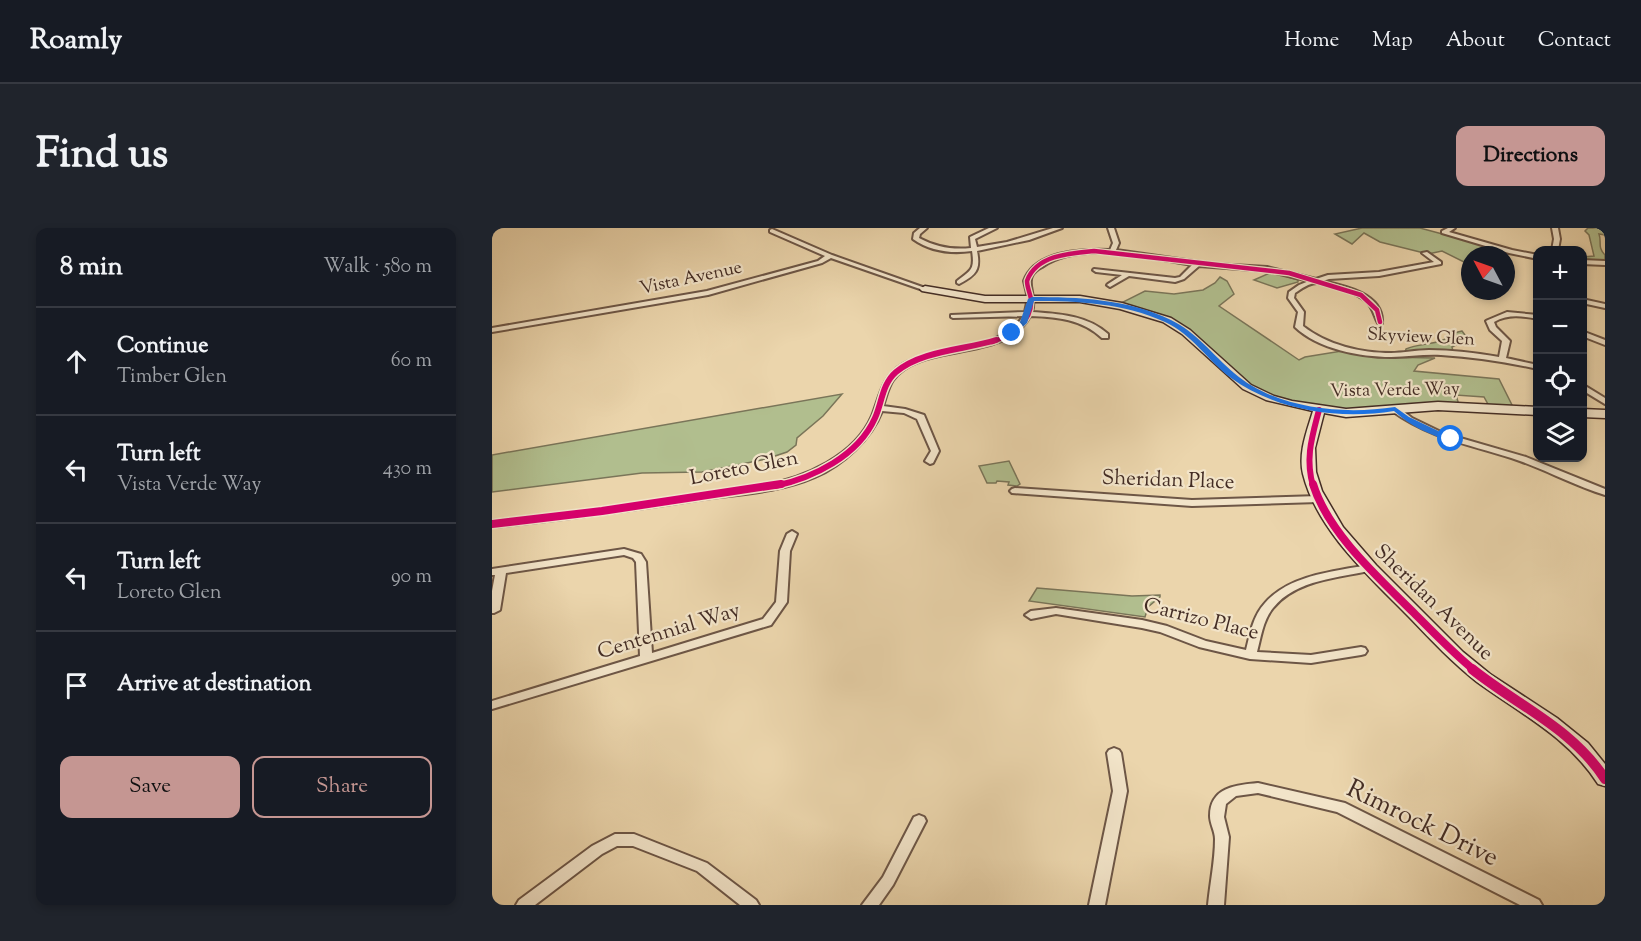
<!DOCTYPE html>
<meta charset="utf-8">
<style>
:root{--surface:#171b24;--page:#20242c;--text:#f1f3f6;--muted:#9ea1a6;--line:#363941;--accent:#c59692}
body{margin:0;font-family:"Sorts Mill Goudy",serif;background:var(--page);color:var(--text)}
.controls{position:absolute;right:18px;top:18px;display:grid;overflow:hidden;border-radius:12px;box-shadow:0 3px 9px #0003}
.controls button{width:54px;height:54px;display:grid;place-items:center;padding:0;border:0;border-bottom:2px solid var(--line);background:var(--surface);color:var(--text);font:30px sans-serif}
.compass{position:absolute;left:969px;top:18px;width:54px;height:54px;border-radius:50%;background:var(--surface);box-shadow:0 3px 9px #0003;rotate:311deg}
.stop{position:absolute;width:18px;height:18px;margin:-14px;border:4px solid #1a73e8;border-radius:50%;background:#fff}
.stop.end{background:#1a73e8;border-color:#fff;box-shadow:0 2px 6px #0008}
.list{margin:0;padding:0;list-style:none}
h2{display:flex;justify-content:space-between;align-items:center;height:78px;margin:0;padding:0 24px;font-size:26px}
h2 small{font-size:20px;font-weight:400;color:var(--muted)}
.list li{display:grid;grid-template-columns:39px 1fr auto;gap:18px;align-items:center;box-sizing:border-box;height:108px;padding:0 24px;border-top:2px solid var(--line)}
.list b{display:block;font-size:22px;white-space:nowrap}
.list p{margin:0;font-size:20px;white-space:nowrap;color:var(--muted)}
.list em{font-size:20px;font-style:normal;color:var(--muted)}
.actions{display:flex;gap:12px;padding:18px 24px}
.actions a{flex:1;padding:14px 0;border:2px solid var(--accent);border-radius:12px;text-align:center;font-size:21px;color:var(--accent)}
.actions .main{background:var(--accent);color:#111}
.icon{flex:none;width:33px;height:33px;fill:none;stroke:currentColor;stroke-width:2;stroke-linecap:round;stroke-linejoin:round}
.map{position:relative;flex:none;width:1113px;height:677px;overflow:hidden;border-radius:12px}
header{display:flex;align-items:center;gap:36px;box-sizing:border-box;height:84px;padding:0 30px;background:var(--surface);border-bottom:2px solid var(--line)}
header strong{font-size:28px}
nav{display:flex;gap:33px;margin-inline-start:auto;font-size:21px}
.intro{display:flex;align-items:center;justify-content:space-between;box-sizing:border-box;height:144px;padding:0 36px}
h1{margin:0;font-size:42px}
.button{padding:15px 27px;border-radius:12px;background:var(--accent);color:#111;font-size:21px;font-weight:700}
main{display:flex;gap:36px;padding:0 36px}
aside{flex:1;background:var(--surface);border-radius:12px;box-shadow:0 3px 9px #0003}
.map>svg:first-child{display:block}
.green{fill:#b1be8e;stroke:#7a7559;stroke-width:1.5}
.lines{fill:none;stroke-linecap:round;stroke-linejoin:round}
.street-casing{stroke:#6d5646;stroke-width:4}
.secondary-casing{stroke:#432c24;stroke-width:3}
.street{fill:#f2e4c9;fill-rule:evenodd}
.secondary{fill:#f2e4c9;fill-rule:evenodd}
.cycleway-far3-casing{stroke:#f2e4c9;stroke-width:7}
.cycleway-far2-casing{stroke:#f2e4c9;stroke-width:9}
.cycleway-far1-casing{stroke:#f2e4c9;stroke-width:11}
.cycleway-casing{stroke:#f2e4c9;stroke-width:14}
.cycleway-far3{stroke:#d6006c;stroke-width:4.5}
.cycleway-far2{stroke:#d6006c;stroke-width:6}
.cycleway-far1{stroke:#d6006c;stroke-width:8}
.cycleway{stroke:#d6006c;stroke-width:10}
.route{fill:#1a73e8}
.labels{text-anchor:middle;dominant-baseline:central;stroke-width:4.5;stroke-linejoin:round;paint-order:stroke}
.far-street-label{font-size:18px;fill:#432c24;stroke:#f2e4c9}
.street-label{font-size:21px;fill:#432c24;stroke:#f2e4c9}
.near-street-label{font-size:26px;fill:#432c24;stroke:#f2e4c9}
</style>
<header>
<strong>Roamly</strong>
<nav><a>Home</a><a>Map</a><a>About</a><a>Contact</a></nav>
</header>
<div class="intro"><h1>Find us</h1><a class="button">Directions</a></div>
<main>
<aside>
<h2>8 min<small>Walk · 580 m</small></h2>
<ul class="list">
<li><svg class="icon" aria-label="ahead" viewBox="0 0 24 24"><path d="M12 20V5M6 11l6-6 6 6"/></svg><div><b>Continue</b><p>Timber Glen</p></div><em>60 m</em></li>
<li><svg class="icon" aria-label="left" viewBox="0 0 24 24"><path d="M17 20v-9H6M10 6l-5 5 5 5"/></svg><div><b>Turn left</b><p>Vista Verde Way</p></div><em>430 m</em></li>
<li><svg class="icon" aria-label="left" viewBox="0 0 24 24"><path d="M17 20v-9H6M10 6l-5 5 5 5"/></svg><div><b>Turn left</b><p>Loreto Glen</p></div><em>90 m</em></li>
<li><svg class="icon" aria-label="arrive" viewBox="0 0 24 24"><path d="M6 21V4h12l-3 4 3 4H6"/></svg><div><b>Arrive at destination</b></div></li>
</ul>
<div class="actions"><a class="main">Save</a><a>Share</a></div>
</aside>
<div class="map">
<svg width="1113" height="677" viewBox="0 0 1113 677">
<rect width="100%" height="100%" fill="#ebd5ac"/>
<filter id="stains"><feTurbulence type="fractalNoise" baseFrequency=".00333" numOctaves="4"/><feColorMatrix values="0 0 0 0 .2 0 0 0 0 .09 0 0 0 0 .02 0 0 0 .5 -.17"/></filter>
<radialGradient id="worn" r=".72"><stop offset=".6" stop-color="#630" stop-opacity="0"/><stop offset="1" stop-color="#630" stop-opacity=".3"/></radialGradient>
<!-- green -->
<g class="green">
<path d="M870,0H928L1025,26L1009,23L1012,27H978V37L950,23L936,26L888,14L872,5L860,16L843,6Z"/>
<path d="M1096,0H1113V7L1107,6C1110,14 1105,19 1113,27V33L1091,31V29L1102,28L1097,7L1093,3Z"/>
<path d="M780,44L806,52V54L785,60L762,52Z"/>
<path d="M728,49L735,53L742,66L727,78L807,132L813,129L856,122L893,129L943,130L926,137L922,143L1007,151L1021,179L997,178L992,169L964,167L967,177C908,180 813,191 760,160C740,148 725,126 707,110C686,91 656,84 629,75L653,63L682,66L711,62L723,55Z"/>
<path d="M970,103L976,111L960,119L961,124H913L914,121C926,116 936,117 948,113C957,111 955,106 970,103Z"/>
<path d="M350,166L331,188L305,210L304,217L295,224L274,231L210,244L150,245L0,264V227Z"/>
<path d="M517,233L528,256L525,258L516,257L517,254L505,253L504,255H495L487,238Z"/>
<path d="M545,360L640,368L668,367V369L656,379L653,389L537,373Z"/>
</g>
<g class="lines">
<defs>
<g id="street">
<path d="M428,0H435L428,6L427,10C444,19 460,22 479,20L478,9L497,0H505L483,11L485,19L515,14L561,0H570L537,12L485,23C489,42 484,47 467,56L465,55V53C479,42 483,42 480,23C459,26 438,23 421,11L422,5Z"/>
<path d="M616,0H622L627,15L624,22L722,36L775,39L824,51L836,47L887,44L942,34L930,25L935,24L949,34V36L887,48L837,51L831,53C854,58 892,66 890,95H886C882,88 881,80 875,74C865,65 838,55 825,55C817,55 809,61 803,65L802,70L812,84L811,98C835,117 869,125 899,125C912,125 924,122 937,122C960,122 984,125 1007,129L1010,113L998,102L994,93L996,92L1015,84L1046,87V91C1030,88 1016,86 1002,94L1004,99L1018,113L1014,130L1046,137V141C1014,134 982,129 949,127C932,126 916,129 899,129C868,129 826,121 803,99L806,84L796,70L797,64L807,57L817,53L775,43L707,38L692,51L683,54L637,48L618,59L615,57L616,56L630,47L604,44L601,42L602,41L683,50L688,49L700,37C656,30 589,12 550,39C546,41 542,44 540,48C535,57 545,69 540,84C567,86 595,87 616,106V110H610C590,91 565,89 538,88C512,136 429,113 401,152C396,159 394,169 391,178L413,181L432,187L447,223L441,235L438,236L433,233L439,223L425,191L412,185L390,183C379,211 351,237 323,249C289,264 249,266 212,271C142,282 71,292 0,299V293L83,284L272,257C312,250 363,228 380,188C388,168 390,148 411,136C445,116 511,124 531,88L461,90L459,89V87L533,84L536,70L532,53C543,22 591,21 618,22L621,15Z"/>
<path d="M956,0H963L957,4L1020,22L1046,27V31L1017,25L950,5V3Z"/>
<path d="M1060,0H1066L1068,11L1066,22H1060L1062,11Z"/>
<path d="M280,1L340,27L436,61L431,62L339,30L330,35L216,67L0,104V100L215,63L326,33L333,28L278,4V2Z"/>
<path d="M1090,32L1113,33V37L1090,36Z"/>
<path d="M1090,71L1113,76V80L1090,75Z"/>
<path d="M1090,103L1113,112V117L1090,108Z"/>
<path d="M1090,156L1113,170V176L1090,162Z"/>
<path d="M900,179H906L920,190L951,205L1034,229L1113,261V267C1084,258 1056,243 1028,233C982,217 940,212 900,183Z"/>
<path d="M523,260L700,272L827,268L832,271L827,274L700,278L520,265L518,263L520,261Z"/>
<path d="M300,303L305,306L298,323L295,374L279,397L0,481V473L148,428L144,334L141,330L132,327L14,345L8,382L2,385H0V363L3,347H0V341L132,321L149,326L154,334L160,425L271,391L284,374L288,323L295,306Z"/>
<path d="M877,337L882,340L881,342C848,350 804,351 781,380C771,392 769,409 765,424L819,427L869,419L873,420L875,423L873,426L869,427L819,435L758,431L707,419L668,404L650,400L564,386L539,391L533,387L539,383L564,380L650,392L675,398L714,413L754,422C758,406 761,388 773,375C797,347 843,343 877,337Z"/>
<path d="M622,520L627,522L629,525L635,563L613,677H597L621,563L615,525L617,522Z"/>
<path d="M766,555L853,575L1047,672L1050,677H1028L845,584L766,565L744,568L734,576L732,589L737,609L732,677H716C718,655 723,633 723,611C723,603 718,596 718,588C718,559 744,557 766,555Z"/>
<path d="M427,587L432,589L434,593L401,657L387,677H370L391,649L422,589Z"/>
<path d="M123,606H142L215,635L264,672L267,677H248L205,643L141,618H125L110,626L43,677H24L27,672L100,618Z"/>
</g>
<g id="secondary">
<path d="M433,58L493,68H588L630,75L679,90L698,102L759,157L782,168L800,173L854,181L946,174L1046,179V187L946,182L854,189L832,185L823,220L824,244L830,263L851,299L884,337L971,424L998,446L1065,490L1096,515L1113,536V558L1106,556C1076,509 1029,486 985,454C961,435 940,413 919,391C879,350 825,303 811,246C806,225 815,203 821,183L774,172L751,161L690,106L671,94L628,81L588,74H493L430,63L428,61Z"/>
<path d="M1090,181L1113,182V190L1090,189Z"/>
</g>
</defs>
<!-- street casing -->
<use href="#street" class="street-casing"/>
<!-- secondary casing -->
<use href="#secondary" class="secondary-casing"/>
<!-- street -->
<use href="#street" class="street"/>
<!-- secondary -->
<use href="#secondary" class="secondary"/>
<defs>
<path id="cycleway-far3" d="M500,114C518,108 541,95 539,71C538,65 535,59 535,53C544,27 579,25 602,23L797,45L869,67L885,82L888,94"/>
<g id="cycleway-far2">
<path d="M283,258C321,250 366,228 383,190C390,175 390,156 404,144C430,122 473,122 504,112"/>
<path d="M821,258C813,230 820,209 827,182"/>
</g>
<g id="cycleway-far1">
<path d="M821,256C836,305 887,350 922,385C942,405 961,425 982,442"/>
<path d="M0,296L110,283L289,256"/>
</g>
<path id="cycleway" d="M980,441C1026,478 1080,500 1113,551"/>
</defs>
<!-- cycleway-far3 casing -->
<use href="#cycleway-far3" class="cycleway-far3-casing"/>
<!-- cycleway-far2 casing -->
<use href="#cycleway-far2" class="cycleway-far2-casing"/>
<!-- cycleway-far1 casing -->
<use href="#cycleway-far1" class="cycleway-far1-casing"/>
<!-- cycleway casing -->
<use href="#cycleway" class="cycleway-casing"/>
<!-- cycleway-far3 -->
<use href="#cycleway-far3" class="cycleway-far3"/>
<!-- cycleway-far2 -->
<use href="#cycleway-far2" class="cycleway-far2"/>
<!-- cycleway-far1 -->
<use href="#cycleway-far1" class="cycleway-far1"/>
<!-- cycleway -->
<use href="#cycleway" class="cycleway"/>
</g>
<!-- route -->
<path class="route" d="M540,69C586,69 636,71 679,92C704,104 721,127 742,145C784,181 850,187 903,179L917,189L963,211L959,213C938,207 918,198 902,183C847,192 785,183 739,150C716,133 700,106 673,94C632,75 586,73 542,73L535,95L522,107H518V104L528,94L536,71Z"/>
<g class="labels">
<!-- far-street labels -->
<g class="far-street-label">
<text transform="translate(199 51) rotate(-12)">Vista Avenue</text>
<text transform="translate(929 110) rotate(3)">Skyview Glen</text>
<text transform="translate(903 163) rotate(-1)">Vista Verde Way</text>
</g>
<!-- street labels -->
<g class="street-label">
<text transform="translate(252 241) rotate(-11)">Loreto Glen</text>
<text transform="translate(676 253) rotate(2)">Sheridan Place</text>
<text transform="translate(941 375) rotate(44)">Sheridan Avenue</text>
<text transform="translate(709 392) rotate(14)">Carrizo Place</text>
<text transform="translate(177 404) rotate(-17)">Centennial Way</text>
</g>
<!-- near-street labels -->
<g class="near-street-label">
<text transform="translate(930 596) rotate(26)">Rimrock Drive</text>
</g>
</g>
<rect width="100%" height="100%" filter="url(#stains)"/>
<rect width="100%" height="100%" fill="url(#worn)"/>
</svg>
<div class="controls">
<button>+</button>
<button>−</button>
<button><svg class="icon" aria-label="locate" viewBox="0 0 24 24"><circle cx="12" cy="12" r="6"/><path d="M12 2v4M12 18v4M2 12h4M18 12h4"/></svg></button>
<button><svg class="icon" aria-label="layers" viewBox="0 0 24 24"><path d="M12 4l9 5-9 5-9-5zM3 14l9 5 9-5"/></svg></button>
</div>
<svg class="compass" viewBox="-18 -18 36 36"><path d="M0-13l5 13h-10z" fill="#e53935"/><path d="M0 13l5-13h-10z" fill="#9ea1a6"/></svg>
<div class="stop" style="left:959px;top:211px"></div>
<div class="stop end" style="left:520px;top:105px"></div>
</div>
</main>
